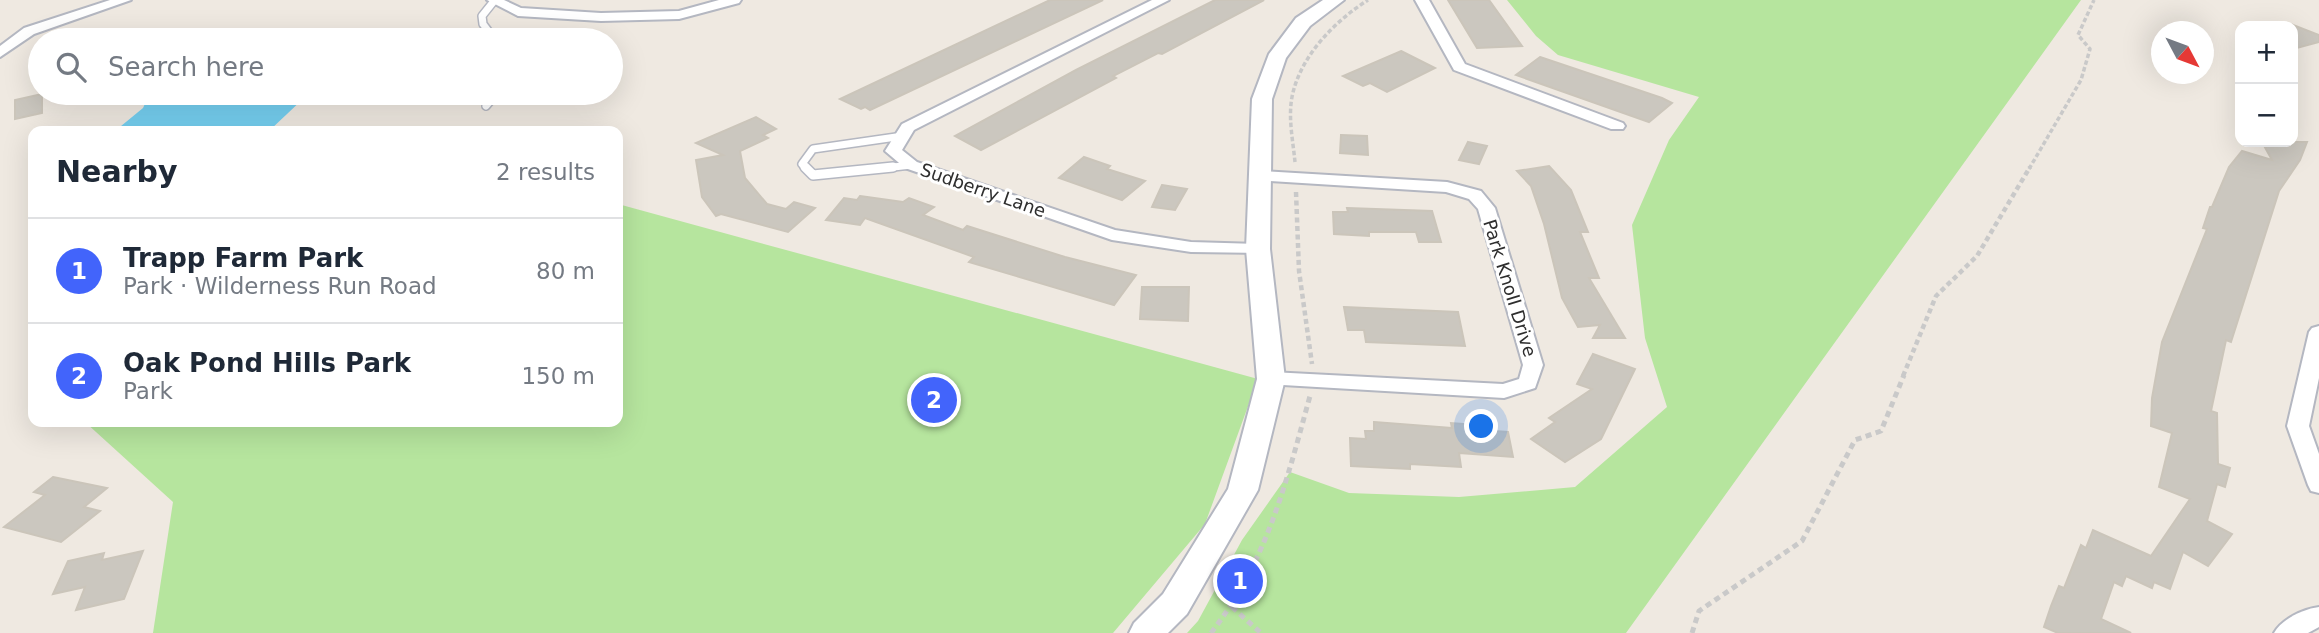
<!DOCTYPE html>
<meta charset="utf-8">
<style>
:root{--surface:#fff;--page:#f6f6f7;--text:#1f2937;--muted:#747a83;--line:#e0e1e3;--accent:#4264fb}
body{margin:0;font-family:"DejaVu Sans",sans-serif;background:var(--page);color:var(--text)}
.controls{position:absolute;right:21px;top:21px;display:grid;overflow:hidden;border-radius:14px;box-shadow:0 7px 28px #0002}
.controls button{width:63px;height:63px;display:grid;place-items:center;padding:0;border:0;border-bottom:2px solid var(--line);background:var(--surface);color:var(--text);font:35px sans-serif}
.compass{position:absolute;left:2151px;top:21px;width:63px;height:63px;border-radius:50%;background:var(--surface);box-shadow:0 7px 28px #0002;rotate:131deg}
.you{position:absolute;left:1482px;top:427px;width:24px;height:24px;margin:-18px;border:5px solid #fff;border-radius:50%;background:#1a73e8;box-shadow:0 0 0 10px #1a73e833}
.badge{display:grid;place-items:center;width:46px;height:46px;border-radius:50%;background:var(--accent);color:#fff;font-size:23px;font-weight:700}
.pin{position:absolute;translate:-50% -50%;border:4px solid #fff;box-shadow:0 2px 7px #0006}
.list{margin:0;padding:0;list-style:none}
h2{display:flex;justify-content:space-between;align-items:center;height:91px;margin:0;padding:0 28px;font-size:30px}
h2 small{font-size:23px;font-weight:400;color:var(--muted)}
.list li{display:grid;grid-template-columns:46px 1fr auto;gap:21px;align-items:center;box-sizing:border-box;height:105px;padding:0 28px;border-top:2px solid var(--line)}
.list b{display:block;font-size:26px;white-space:nowrap}
.list p{margin:0;font-size:23px;white-space:nowrap;color:var(--muted)}
.list em{font-size:23px;font-style:normal;color:var(--muted)}
.icon{flex:none;width:38px;height:38px;fill:none;stroke:currentColor;stroke-width:2;stroke-linecap:round;stroke-linejoin:round}
.map{position:relative;flex:none;width:2319px;height:633px;overflow:hidden}
.search{position:absolute;background:var(--surface);box-shadow:0 7px 28px #0002;left:28px;top:28px;width:595px;height:77px;display:flex;align-items:center;gap:18px;box-sizing:border-box;padding:0 24px;border-radius:38px;color:var(--muted);font-size:26px}
.panel{position:absolute;background:var(--surface);box-shadow:0 7px 28px #0002;left:28px;top:126px;width:595px;height:301px;border-radius:14px}
.map>svg:first-child{display:block}
.green{fill:#b6e59e}
.water{fill:#75cff0}
.building{fill:#cbc7bf;stroke:#cbc5ba;stroke-width:2}
.lines{fill:none;stroke-linecap:round;stroke-linejoin:round}
.lane-far1-casing{stroke:#b4b7c1;stroke-width:10}
.lane-casing{stroke:#b4b7c1;stroke-width:12}
.street-casing{stroke:#b4b7c1;stroke-width:4}
.secondary-casing{stroke:#b4b7c1;stroke-width:4}
.path-far2{stroke:#c9c9c9;stroke-width:3.5;stroke-dasharray:4.5 2.5;stroke-linecap:butt}
.path-far1{stroke:#c9c9c9;stroke-width:4.5;stroke-dasharray:5 3.5;stroke-linecap:butt}
.path{stroke:#c9c9c9;stroke-width:5;stroke-dasharray:6 4.5;stroke-linecap:butt}
.lane-far1{stroke:#fff;stroke-width:7}
.lane{stroke:#fff;stroke-width:9}
.street{fill:#fff;fill-rule:evenodd}
.secondary{fill:#fff;fill-rule:evenodd}
.labels{text-anchor:middle;dominant-baseline:central;stroke-width:6;stroke-linejoin:round;paint-order:stroke}
.street-label{font-size:18px;fill:#2e2e2e;stroke:#fff}
</style>
<div class="map">
<svg width="2319" height="633" viewBox="0 0 2319 633">
<rect width="100%" height="100%" fill="#efe9e1"/>
<!-- green -->
<g class="green">
<path d="M1507,0H2081L1626,633H1187L1198,621L1242,540L1290,472L1349,493L1459,497L1575,487L1667,407L1645,338L1632,225L1669,140L1699,97L1558,55L1536,36Z"/>
<path d="M618,204L1258,379L1205,524L1113,633H153L173,502L85,422H618Z"/>
</g>
<!-- water -->
<path class="water" d="M150,93H303L305,97L269,131H115L143,108Z"/>
<!-- building -->
<g class="building">
<path d="M1050,0H1103L870,110L865,107L861,109L840,99Z"/>
<path d="M1215,0H1264L1162,54L1158,53L1113,76L1116,78L981,150L955,136L1076,70Z"/>
<path d="M1448,0H1489L1522,46L1477,48Z"/>
<path d="M2293,25L2319,35V42L2293,49Z"/>
<path d="M1401,51L1435,68L1387,92L1370,83L1363,86L1343,76Z"/>
<path d="M1540,57L1662,98L1672,103L1649,122L1516,75Z"/>
<path d="M42,94V113L15,119V100Z"/>
<path d="M756,117L776,129L763,135L768,138L740,151L745,178L767,204L786,209L794,202L815,208L788,232L721,214L716,216L702,197L696,160L723,155L696,143Z"/>
<path d="M1341,135L1367,136L1368,155L1340,153Z"/>
<path d="M1468,142L1487,146L1479,164L1459,160Z"/>
<path d="M2262,142H2307L2300,160L2279,191L2231,342L2226,340L2211,411L2217,413L2218,464L2230,468L2225,487L2217,484L2207,521L2232,534L2208,566L2183,552L2170,589L2154,582L2152,588L2126,576L2122,586L2114,582L2101,619L2131,633H2058L2044,627L2051,606L2059,586L2064,588L2081,545L2086,548L2093,530L2151,556L2190,499L2159,487L2172,433L2151,426L2152,398L2162,342L2207,229L2203,228L2210,207H2212L2229,167L2242,151L2272,160Z"/>
<path d="M1084,157L1110,166L1107,169L1145,181L1122,200L1059,178Z"/>
<path d="M1549,166L1571,190L1588,232H1580L1599,278H1589L1625,338H1593L1600,325L1578,327L1562,298L1544,224L1531,186L1517,171Z"/>
<path d="M1162,185L1187,189L1175,210L1152,207Z"/>
<path d="M860,196L903,202L909,198L934,207L923,215L963,230L967,226L1065,257L1136,275L1114,305L969,262L974,257L865,218L860,225L826,220L844,198L857,200Z"/>
<path d="M1347,208L1432,211L1441,242H1419L1416,232H1369V236L1334,234L1333,212H1348Z"/>
<path d="M1142,287H1189L1188,321L1140,319Z"/>
<path d="M1344,307L1458,312L1465,346L1366,342L1364,330H1348Z"/>
<path d="M1593,354L1635,369L1601,439L1565,462L1531,439L1555,422L1549,418L1592,389L1577,384Z"/>
<path d="M1374,422L1452,428L1451,423L1477,425L1478,430L1508,432L1513,457L1459,453L1461,467L1410,464V469L1351,466L1350,438L1366,439L1365,431H1374Z"/>
<path d="M53,477L107,488L84,507L100,511L61,542L4,527L45,495L34,492Z"/>
<path d="M143,551L124,599L76,610L85,587L53,594L68,561L104,553L102,560Z"/>
</g>
<g class="lines">
<defs>
<g id="lane-far1">
<path d="M494,1L482,16L483,24L495,40"/>
<path d="M486,106L497,93"/>
<path d="M807,169L802,164L813,149L903,136"/>
<path d="M876,169L911,165"/>
</g>
<path id="lane" d="M805,167L813,175L893,167"/>
<g id="street">
<path d="M110,0H131L34,34L0,57V46L24,28Z"/>
<path d="M487,0H504L521,8L601,13L679,11L719,0H741L739,3L679,19L601,21L518,16Z"/>
<path d="M1152,0H1169L914,130L902,150L917,162L1115,230L1191,242L1258,244L1264,245L1267,249L1264,253L1191,252L1112,240L905,168L885,151L902,124Z"/>
<path d="M1415,0H1429L1465,64L1623,123L1625,126L1623,129H1611L1454,70Z"/>
<path d="M1260,171L1447,182L1481,191L1495,208L1543,365L1535,388L1504,398L1264,384L1261,379L1264,374L1271,372L1503,384L1519,379L1523,365L1478,209L1469,199L1446,192L1254,180L1252,176L1254,172Z"/>
<path d="M2319,326V378L2309,426L2319,454V493L2311,491L2308,485L2287,426L2309,332L2312,328Z"/>
<path d="M2319,607V627L2308,633H2274C2282,619 2303,609 2319,607Z"/>
</g>
<path id="secondary" d="M1323,0H1344L1310,26L1286,58L1272,99L1270,249L1285,379L1258,490L1187,614L1168,633H1129L1134,623L1163,594L1228,489L1257,379L1246,249L1252,99L1269,54L1296,18Z"/>
</defs>
<!-- lane-far1 casing -->
<use href="#lane-far1" class="lane-far1-casing"/>
<!-- lane casing -->
<use href="#lane" class="lane-casing"/>
<!-- street casing -->
<use href="#street" class="street-casing"/>
<!-- secondary casing -->
<use href="#secondary" class="secondary-casing"/>
<!-- path-far2 -->
<g class="path-far2">
<path d="M1295,162C1293,141 1288,118 1292,97C1300,56 1335,21 1368,0"/>
<path d="M2029,169L2081,80L2090,49L2078,35L2094,0"/>
</g>
<!-- path-far1 -->
<g class="path-far1">
<path d="M1296,192L1299,271L1312,364"/>
<path d="M1903,376L1936,296L1977,256L2030,167"/>
</g>
<!-- path -->
<g class="path">
<path d="M1232,607L1261,633"/>
<path d="M1211,633C1268,559 1286,483 1310,396"/>
<path d="M1692,633L1699,611L1802,541L1855,440L1881,431L1904,375"/>
</g>
<!-- lane-far1 -->
<use href="#lane-far1" class="lane-far1"/>
<!-- lane -->
<use href="#lane" class="lane"/>
<!-- street -->
<use href="#street" class="street"/>
<!-- secondary -->
<use href="#secondary" class="secondary"/>
</g>
<g class="labels">
<!-- street labels -->
<g class="street-label">
<text transform="translate(983 190) rotate(19)">Sudberry Lane</text>
<text transform="translate(1510 288) rotate(73)">Park Knoll Drive</text>
</g>
</g>
</svg>
<div class="controls">
<button>+</button>
<button>−</button>
</div>
<svg class="compass" viewBox="-18 -18 36 36"><path d="M0-13l5 13h-10z" fill="#e53935"/><path d="M0 13l5-13h-10z" fill="#747a83"/></svg>
<div class="you"></div>
<div class="pin badge" style="left:1240px;top:581px">1</div>
<div class="pin badge" style="left:934px;top:400px">2</div>
<div class="search"><svg class="icon" aria-label="search" viewBox="0 0 24 24"><circle cx="10" cy="10" r="6"/><path d="M15 15l6 6"/></svg>Search here</div>
<section class="panel">
<h2>Nearby<small>2 results</small></h2>
<ul class="list">
<li><span class="badge">1</span><div><b>Trapp Farm Park</b><p>Park · Wilderness Run Road</p></div><em>80 m</em></li>
<li><span class="badge">2</span><div><b>Oak Pond Hills Park</b><p>Park</p></div><em>150 m</em></li>
</ul>
</section>
</div>
